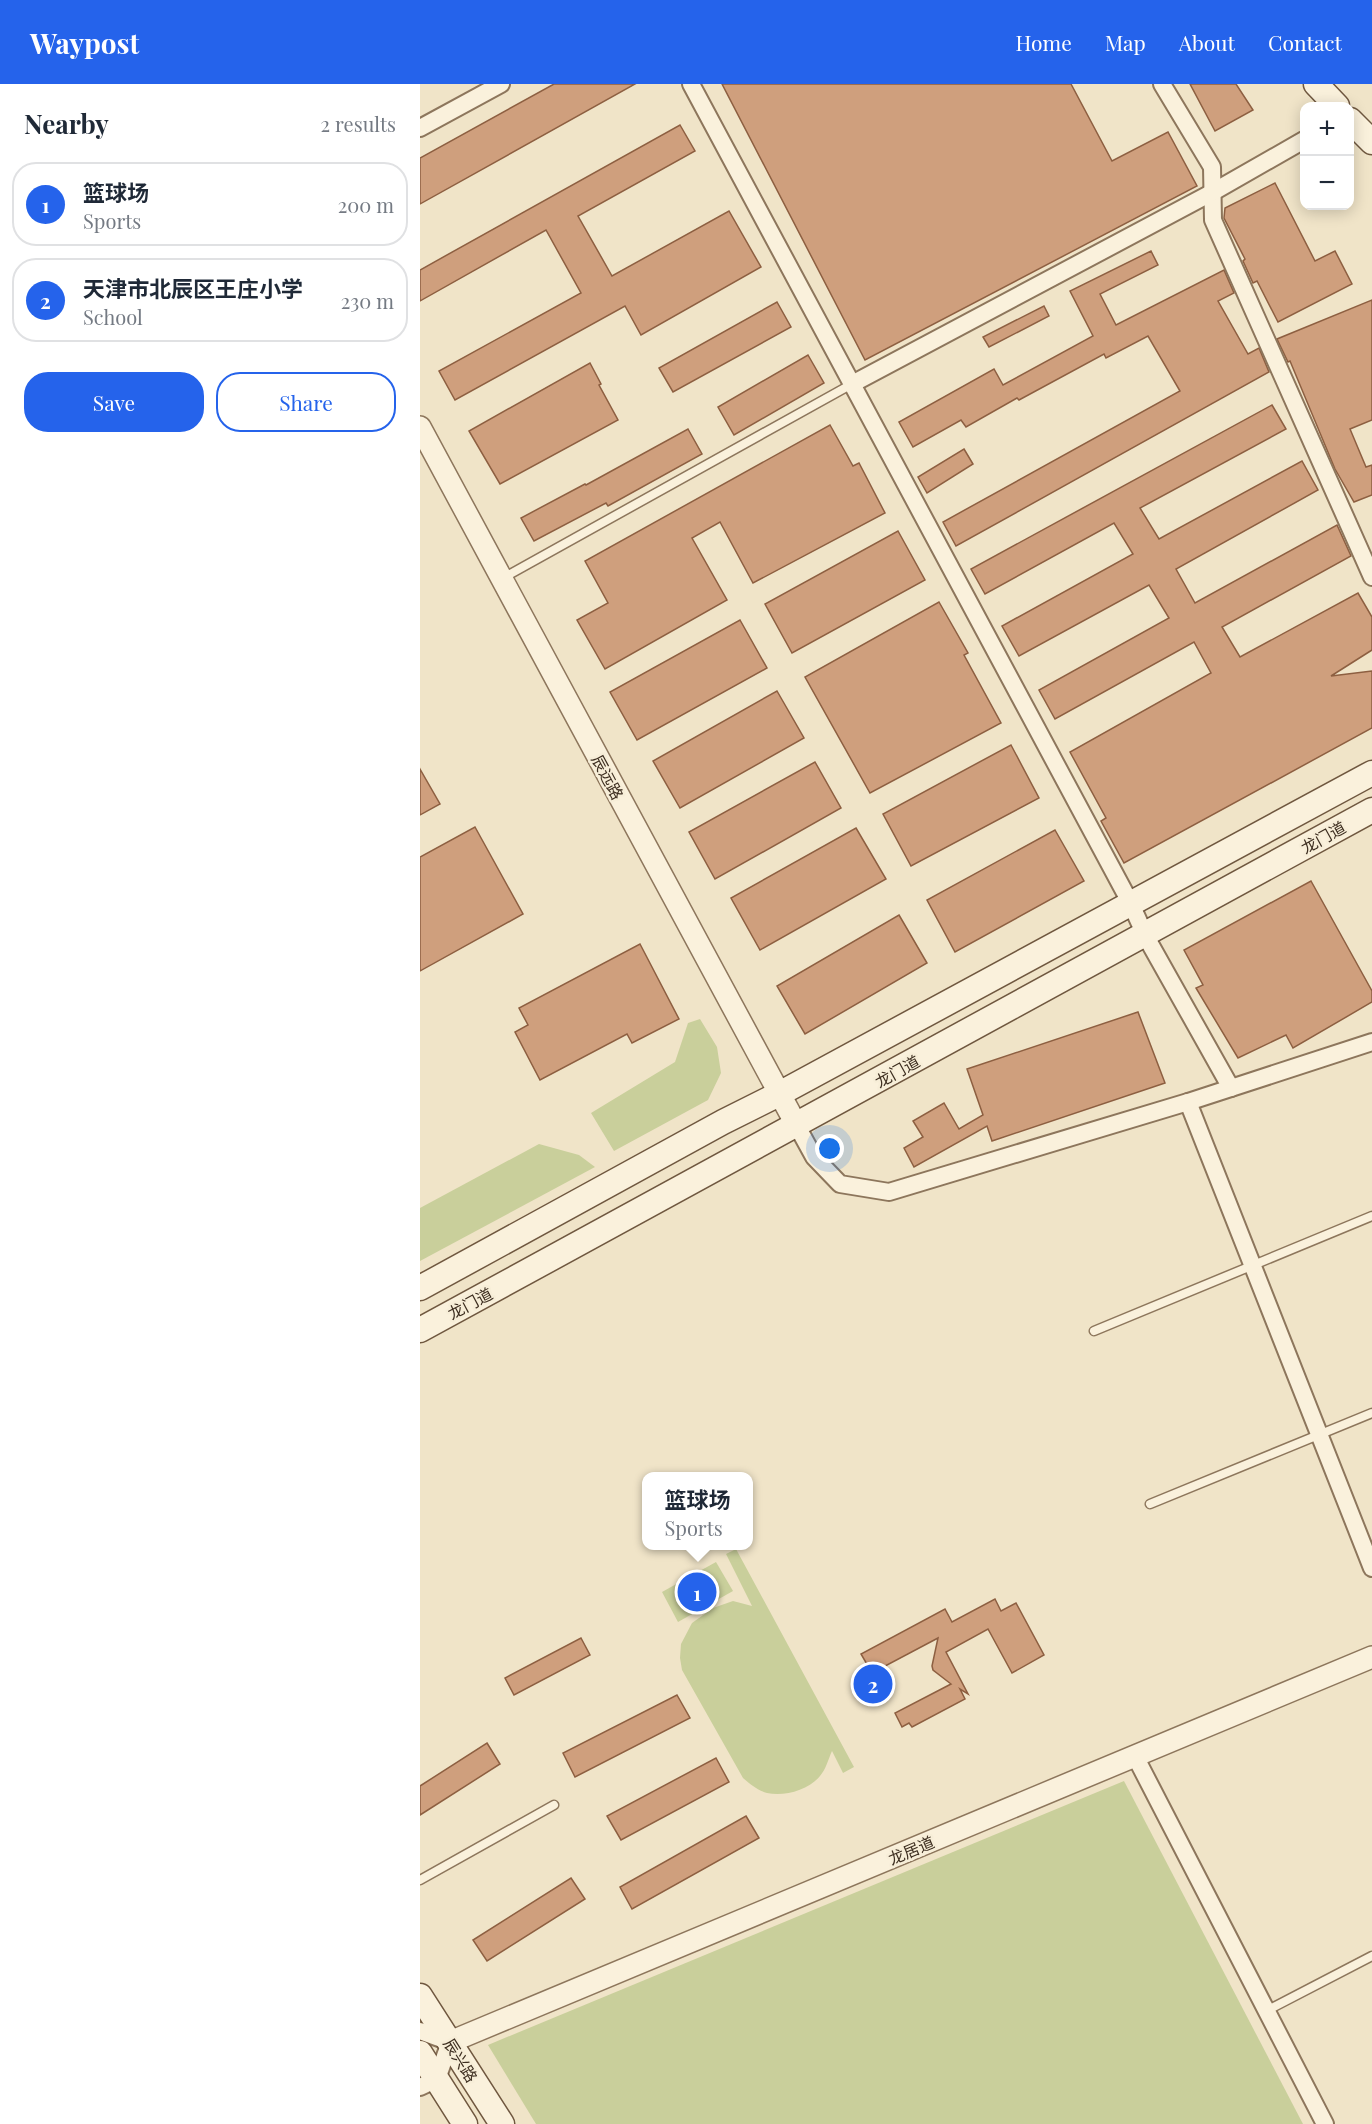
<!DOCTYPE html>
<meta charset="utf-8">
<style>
:root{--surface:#fff;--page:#f2f2f3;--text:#1f2937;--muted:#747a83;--line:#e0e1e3;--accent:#2563eb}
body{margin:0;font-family:"Playfair Display","Noto Sans SC",serif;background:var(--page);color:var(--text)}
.controls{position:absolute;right:18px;top:18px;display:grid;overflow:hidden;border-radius:12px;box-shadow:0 3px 15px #0003}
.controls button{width:54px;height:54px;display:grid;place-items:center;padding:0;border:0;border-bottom:2px solid var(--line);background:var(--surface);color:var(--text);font:30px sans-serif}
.you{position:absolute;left:410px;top:1065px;width:21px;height:21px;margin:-15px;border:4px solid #fff;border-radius:50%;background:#1a73e8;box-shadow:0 0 0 9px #1a73e833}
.badge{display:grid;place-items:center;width:39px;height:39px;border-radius:50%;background:var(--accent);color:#fff;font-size:20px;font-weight:700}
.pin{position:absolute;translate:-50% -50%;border:3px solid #fff;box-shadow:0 2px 6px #0006}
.popup{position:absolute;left:222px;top:1388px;width:111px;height:78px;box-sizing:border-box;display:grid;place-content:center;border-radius:12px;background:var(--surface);filter:drop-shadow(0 2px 4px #0005);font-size:20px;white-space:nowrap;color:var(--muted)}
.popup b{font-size:22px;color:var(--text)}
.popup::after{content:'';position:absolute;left:50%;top:100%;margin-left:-12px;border:12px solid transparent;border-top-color:var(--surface)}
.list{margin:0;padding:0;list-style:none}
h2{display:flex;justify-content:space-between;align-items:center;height:78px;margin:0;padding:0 24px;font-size:26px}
h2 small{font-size:20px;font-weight:400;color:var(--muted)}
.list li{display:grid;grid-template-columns:39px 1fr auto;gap:18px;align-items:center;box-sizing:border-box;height:84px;margin:0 12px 12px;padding:0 12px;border:2px solid var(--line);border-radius:24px}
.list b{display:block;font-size:22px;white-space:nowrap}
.list p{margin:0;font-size:20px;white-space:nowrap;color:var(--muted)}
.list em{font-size:20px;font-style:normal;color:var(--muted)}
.actions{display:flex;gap:12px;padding:18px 24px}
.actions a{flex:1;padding:14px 0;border:2px solid var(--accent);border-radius:24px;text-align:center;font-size:21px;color:var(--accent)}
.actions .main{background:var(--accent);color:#fff}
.map{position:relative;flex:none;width:952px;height:2040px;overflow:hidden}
header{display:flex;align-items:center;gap:36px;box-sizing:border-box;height:84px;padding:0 30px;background:var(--accent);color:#fff}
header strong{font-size:28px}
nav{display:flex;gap:33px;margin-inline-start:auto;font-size:21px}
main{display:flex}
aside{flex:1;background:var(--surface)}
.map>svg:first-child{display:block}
.green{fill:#c9cf9b}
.building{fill:#cf9f7d;stroke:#8d5f41;stroke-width:1.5}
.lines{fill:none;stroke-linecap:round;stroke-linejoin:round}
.service-casing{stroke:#8d765c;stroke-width:11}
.minor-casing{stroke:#8d765c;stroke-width:20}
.tertiary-casing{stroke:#8d765c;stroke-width:24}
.secondary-casing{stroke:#6f573f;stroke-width:27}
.service{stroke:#faf1dc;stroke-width:8}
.minor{stroke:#faf1dc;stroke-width:16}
.tertiary{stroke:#faf1dc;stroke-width:21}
.secondary{stroke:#faf1dc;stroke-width:24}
.labels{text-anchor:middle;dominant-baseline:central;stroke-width:5;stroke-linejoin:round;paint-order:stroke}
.street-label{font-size:16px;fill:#3d2e20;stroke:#f7eed8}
</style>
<header>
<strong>Waypost</strong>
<nav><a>Home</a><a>Map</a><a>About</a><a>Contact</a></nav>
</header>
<main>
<aside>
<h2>Nearby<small>2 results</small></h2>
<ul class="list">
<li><span class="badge">1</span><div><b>篮球场</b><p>Sports</p></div><em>200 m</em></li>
<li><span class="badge">2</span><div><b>天津市北辰区王庄小学</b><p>School</p></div><em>230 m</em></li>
</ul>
<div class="actions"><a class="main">Save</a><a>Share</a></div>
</aside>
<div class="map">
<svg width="952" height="2040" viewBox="0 0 952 2040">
<rect width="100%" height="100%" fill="#f0e4c8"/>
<!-- green -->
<g class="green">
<path d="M280,935L297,963L301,989L288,1016L194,1067L171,1029L255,978L268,939Z"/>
<path d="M119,1060L159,1071L175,1083L0,1177V1124Z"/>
<path d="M316,1465L434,1683L423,1689L412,1667C408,1676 406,1685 400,1692C389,1706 364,1713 347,1709C337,1706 330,1700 323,1694L262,1586L260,1574L261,1560L272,1539L293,1524L313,1517L332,1522L306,1470Z"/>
<path d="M296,1478L313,1507L258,1538L242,1508Z"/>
<path d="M704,1697L883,2040H116L68,1961Z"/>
</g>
<!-- building -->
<g class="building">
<path d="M134,0H215L0,120V74Z"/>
<path d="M302,0H651L692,77L748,48L777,102L445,276Z"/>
<path d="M770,0H816L833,26L795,47Z"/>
<path d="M260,41L275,67L158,132L192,192L309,127L341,183L221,251L205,222L35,316L19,287L161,209L126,146L0,217V186Z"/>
<path d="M855,99L895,177L915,167L932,200L858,238L837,197L833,199L823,177L825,175L804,134L805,124Z"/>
<path d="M731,167L738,181L680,210L696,241L804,186L814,209L798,217L828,270L839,264L849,288L536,462L523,438L760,307L728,252L686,274L684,270L599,316L597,314L546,343L541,336L493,363L479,338L574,285L583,301L673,252L650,207Z"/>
<path d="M952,216V336L930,345L946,383L952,381V411L934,418L915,385L870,277L868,278L857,255Z"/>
<path d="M357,218L371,243L253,308L239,284Z"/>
<path d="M624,222L629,232L569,263L563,253Z"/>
<path d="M388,271L404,299L314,351L298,323Z"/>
<path d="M170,279L181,300L179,301L198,336L80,400L49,347Z"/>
<path d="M852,321L866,345L720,424L739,455L882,377L898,406L756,485L775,519L917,441L931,472L802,543L820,573L938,509L952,533V566L911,592L952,587V644L704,779L681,737L686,734L650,668L791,589L774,558L635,635L619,606L749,534L729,501L599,572L582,542L713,470L694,439L565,510L551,485Z"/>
<path d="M410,341L433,382L439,379L465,429L333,499L300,438L272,454L307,516L185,585L157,536L188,519L165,477Z"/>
<path d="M268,345L282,370L188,422L186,419L114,457L101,434L165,400L166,401Z"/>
<path d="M544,365L553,380L507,409L498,393Z"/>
<path d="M478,447L505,496L372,569L345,520Z"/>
<path d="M519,518L548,569L544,571L581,639L450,709L385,593Z"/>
<path d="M320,536L347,584L217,656L190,608Z"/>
<path d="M357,607L384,654L260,724L233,677Z"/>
<path d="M591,661L619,714L491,782L463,730Z"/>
<path d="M395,678L421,724L295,795L269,748Z"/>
<path d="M0,685L20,720L0,731Z"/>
<path d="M55,743L103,830L0,887V773Z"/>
<path d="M436,744L466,795L340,866L311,814Z"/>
<path d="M635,746L664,797L535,868L507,816Z"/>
<path d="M891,797L952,907V918L873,964L866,951L818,974L776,904L783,901L764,866Z"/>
<path d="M479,831L507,879L385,950L357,902Z"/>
<path d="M220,860L259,935L212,959L207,950L120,996L95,948L108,941L99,924Z"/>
<path d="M718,928L745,999L572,1057L567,1042L494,1083L484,1064L503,1053L493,1037L524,1019L539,1045L563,1031L547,985Z"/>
<path d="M575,1515L581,1527L596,1519L624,1571L592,1589L568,1545L526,1568L548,1610L540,1605L545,1615L492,1643L489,1639L482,1643L475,1629L531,1600L513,1586L512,1582L518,1554L452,1589L441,1570L525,1525L532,1538Z"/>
<path d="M161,1554L170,1571L94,1611L85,1594Z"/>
<path d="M257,1611L270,1634L155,1693L143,1669Z"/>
<path d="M67,1659L80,1680L0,1731V1702Z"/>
<path d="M296,1674L309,1698L201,1756L187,1732Z"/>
<path d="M326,1732L339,1754L212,1825L200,1803Z"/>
<path d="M151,1794L165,1815L67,1877L53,1856Z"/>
</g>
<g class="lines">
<defs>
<g id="service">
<path d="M83,494L432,300"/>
<path d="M674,1247L952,1132"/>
<path d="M730,1420L952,1329"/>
<path d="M0,1796L134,1721"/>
<path d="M846,1927L952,1872"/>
</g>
<g id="minor">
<path d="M271,0L711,820L725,851L811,1004"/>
<path d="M742,0L792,83L793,136L952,493"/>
<path d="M0,44L81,0"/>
<path d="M432,300L793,108L884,56"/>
<path d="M768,1018L952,1484"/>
<path d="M377,1042L394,1073L420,1100L469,1108L768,1018L952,958"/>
<path d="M715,1672L905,2040"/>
<path d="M0,1947L30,1958L17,1995L0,2003"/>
</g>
<g id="tertiary">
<path d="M0,343L377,1042"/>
<path d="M30,1958L952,1573"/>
</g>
<g id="secondary">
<path d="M896,0L917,22"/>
<path d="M930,36L952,58"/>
<path d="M0,1204L303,1038L359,1010L952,689"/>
<path d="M0,1246L952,726"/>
<path d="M0,1912L82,2040"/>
<path d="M0,1969L45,2040"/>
</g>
</defs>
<!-- service casing -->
<use href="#service" class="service-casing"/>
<!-- minor casing -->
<use href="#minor" class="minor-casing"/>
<!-- tertiary casing -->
<use href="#tertiary" class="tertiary-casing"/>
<!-- secondary casing -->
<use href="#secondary" class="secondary-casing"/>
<!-- service -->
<use href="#service" class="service"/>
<!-- minor -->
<use href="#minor" class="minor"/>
<!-- tertiary -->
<use href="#tertiary" class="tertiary"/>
<!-- secondary -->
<use href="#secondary" class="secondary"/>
</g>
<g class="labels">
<!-- street labels -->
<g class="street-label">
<text transform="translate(188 693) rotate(62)">辰远路</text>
<text transform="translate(903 753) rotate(-29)">龙门道</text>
<text transform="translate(477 987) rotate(-29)">龙门道</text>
<text transform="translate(50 1219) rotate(-28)">龙门道</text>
<text transform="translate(491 1766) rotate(-23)">龙居道</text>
<text transform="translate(41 1976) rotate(58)">辰兴路</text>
</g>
</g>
</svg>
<div class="controls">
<button>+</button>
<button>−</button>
</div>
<div class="you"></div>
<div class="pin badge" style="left:277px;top:1508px">1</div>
<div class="popup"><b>篮球场</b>Sports</div>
<div class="pin badge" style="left:453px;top:1600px">2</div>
</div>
</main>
